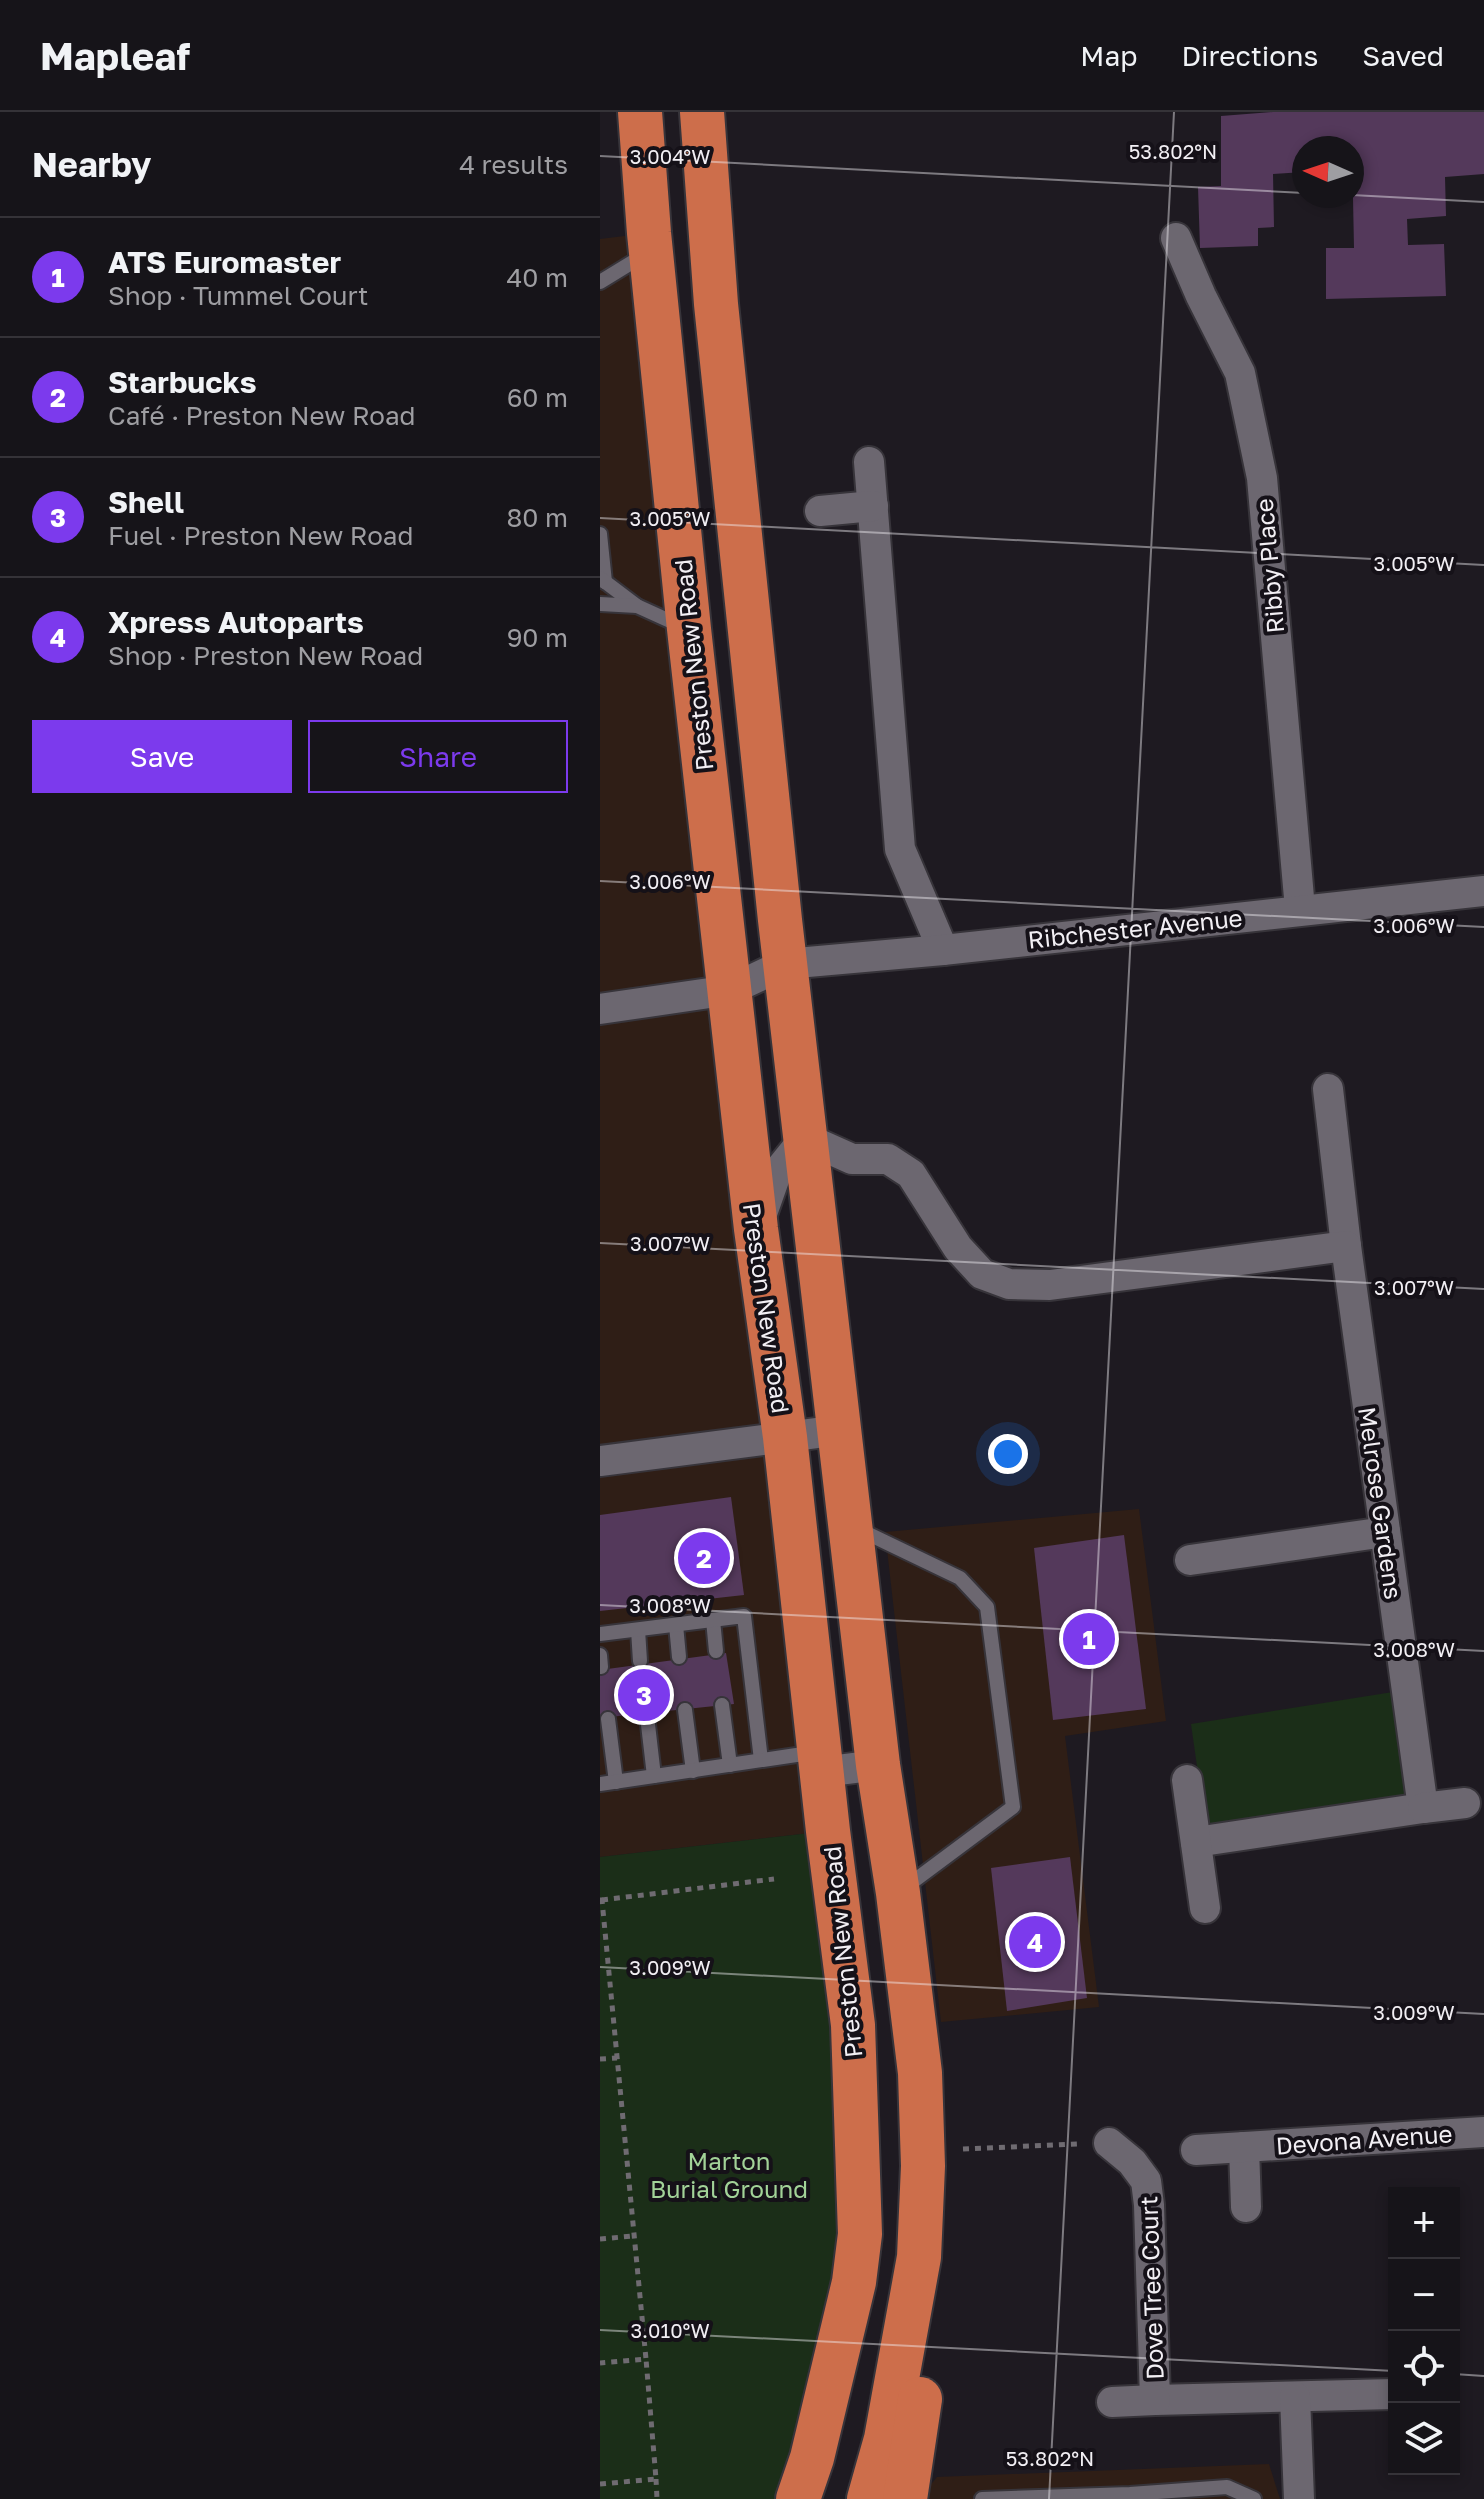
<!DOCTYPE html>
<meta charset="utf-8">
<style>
:root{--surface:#161419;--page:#232126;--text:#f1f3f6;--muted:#9e9ea2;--line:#353338;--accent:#7c3aed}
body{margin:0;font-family:"Golos Text",sans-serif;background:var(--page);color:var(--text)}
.controls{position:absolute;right:24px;bottom:24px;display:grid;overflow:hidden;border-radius:0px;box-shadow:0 4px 12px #0003}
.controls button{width:72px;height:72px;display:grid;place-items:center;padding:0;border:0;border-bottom:2px solid var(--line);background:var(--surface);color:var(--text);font:40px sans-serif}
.compass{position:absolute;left:692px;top:24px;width:72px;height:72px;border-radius:50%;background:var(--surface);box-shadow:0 4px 12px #0003;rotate:273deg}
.you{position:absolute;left:408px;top:1342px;width:28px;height:28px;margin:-20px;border:6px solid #fff;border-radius:50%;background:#1a73e8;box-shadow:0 0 0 12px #1a73e833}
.badge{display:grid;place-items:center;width:52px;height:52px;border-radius:50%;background:var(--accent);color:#fff;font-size:26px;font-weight:700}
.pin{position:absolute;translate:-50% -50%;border:4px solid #fff;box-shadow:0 2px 8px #0006}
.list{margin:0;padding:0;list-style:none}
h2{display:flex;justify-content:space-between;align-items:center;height:104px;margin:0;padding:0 32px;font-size:34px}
h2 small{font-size:26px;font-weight:400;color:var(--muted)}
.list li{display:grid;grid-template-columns:52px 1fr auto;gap:24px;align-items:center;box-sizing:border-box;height:120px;padding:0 32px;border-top:2px solid var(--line)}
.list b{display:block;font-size:30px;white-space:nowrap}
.list p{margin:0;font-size:26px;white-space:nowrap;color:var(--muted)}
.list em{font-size:26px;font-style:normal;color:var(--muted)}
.actions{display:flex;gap:16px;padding:24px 32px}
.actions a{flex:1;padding:18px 0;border:2px solid var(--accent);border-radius:0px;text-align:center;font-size:28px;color:var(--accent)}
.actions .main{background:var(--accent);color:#fff}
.icon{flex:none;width:44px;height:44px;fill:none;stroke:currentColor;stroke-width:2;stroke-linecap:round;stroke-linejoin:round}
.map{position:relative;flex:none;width:884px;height:2387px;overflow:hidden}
header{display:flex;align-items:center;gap:48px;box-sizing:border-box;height:112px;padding:0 40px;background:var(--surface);border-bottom:2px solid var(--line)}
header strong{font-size:38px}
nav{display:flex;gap:44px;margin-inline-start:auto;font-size:28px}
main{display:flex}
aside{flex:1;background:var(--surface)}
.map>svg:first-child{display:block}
.commercial{fill:#2f1e16}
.green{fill:#1b2e18}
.building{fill:#54395b}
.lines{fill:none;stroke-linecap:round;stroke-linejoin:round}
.lane-casing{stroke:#37343a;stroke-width:18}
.street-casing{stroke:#37343a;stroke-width:34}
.highway-casing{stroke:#37343a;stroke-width:48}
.path{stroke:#6f6b71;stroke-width:5;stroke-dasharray:6 6;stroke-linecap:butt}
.lane{stroke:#6c6770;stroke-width:14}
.street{stroke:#6c6770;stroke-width:30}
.highway{stroke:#cd6e4b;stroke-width:44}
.ticks{fill:none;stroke:#f2eff4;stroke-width:2;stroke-opacity:0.45}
.labels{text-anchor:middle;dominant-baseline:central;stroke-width:8;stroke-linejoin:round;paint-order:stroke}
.street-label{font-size:24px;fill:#f2eff4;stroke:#151118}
.park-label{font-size:24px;fill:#a2d398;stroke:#151118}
.ticks-label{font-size:20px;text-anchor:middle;fill:#f2eff4;stroke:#151118;stroke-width:8;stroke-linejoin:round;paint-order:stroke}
</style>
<header>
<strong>Mapleaf</strong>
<nav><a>Map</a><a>Directions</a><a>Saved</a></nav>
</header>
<main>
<aside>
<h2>Nearby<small>4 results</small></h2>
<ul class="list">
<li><span class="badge">1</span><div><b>ATS Euromaster</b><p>Shop · Tummel Court</p></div><em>40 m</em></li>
<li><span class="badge">2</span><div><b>Starbucks</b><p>Café · Preston New Road</p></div><em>60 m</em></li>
<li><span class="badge">3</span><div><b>Shell</b><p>Fuel · Preston New Road</p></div><em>80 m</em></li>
<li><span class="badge">4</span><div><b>Xpress Autoparts</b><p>Shop · Preston New Road</p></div><em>90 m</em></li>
</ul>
<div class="actions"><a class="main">Save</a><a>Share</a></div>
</aside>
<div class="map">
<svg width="884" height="2387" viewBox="0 0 884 2387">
<rect width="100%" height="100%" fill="#1e1a21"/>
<!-- commercial -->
<g class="commercial">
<path d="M49,121L228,1719L0,1745V127Z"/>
<path d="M539,1397L566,1609L465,1624L499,1895L341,1910L285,1420Z"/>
<path d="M669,2352L680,2387H319L337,2365Z"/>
</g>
<!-- green -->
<g class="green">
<path d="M793,1580L807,1685L606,1717L591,1612Z"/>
<path d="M228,1719L260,2122L198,2387H0V1745Z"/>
</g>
<!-- building -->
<g class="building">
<path d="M673,0H884V62L845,65L846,104L807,107L808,133L844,132L846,184L726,187V136H754L752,36H704V60L673,62L674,115L658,116V134L600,136L598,75L621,74V4Z"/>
<path d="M131,1385L144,1483L0,1499V1403Z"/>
<path d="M524,1423L546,1597L453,1608L434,1436Z"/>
<path d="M126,1541L134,1592L0,1606V1558Z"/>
<path d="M470,1745L487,1886L407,1899L391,1756Z"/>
</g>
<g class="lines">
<defs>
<g id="lane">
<path d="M0,170L44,143"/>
<path d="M0,422L5,470"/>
<path d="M0,466L37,494"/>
<path d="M0,492L37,494L81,514"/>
<path d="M258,1417L360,1466L387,1495L413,1695L303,1777"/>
<path d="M113,1508L116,1539"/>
<path d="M76,1513L79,1545"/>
<path d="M38,1518L40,1549"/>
<path d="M0,1522L144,1504L161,1648"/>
<path d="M0,1543L1,1555"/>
<path d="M122,1593L130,1653"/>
<path d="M85,1598L93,1659"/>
<path d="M47,1604L54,1664"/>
<path d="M8,1607L16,1670"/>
<path d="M0,1672L203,1642L210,1649"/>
<path d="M382,2387L530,2382L627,2375L654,2387"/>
</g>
<g id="street">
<path d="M576,126L601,184L640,261L662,366L700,797"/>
<path d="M269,350L300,737L343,838"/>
<path d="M220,399L273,394"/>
<path d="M0,897L130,878L185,852L343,838L884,779"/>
<path d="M728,977L746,1134"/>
<path d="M159,1110L176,1062L205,1026L252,1047H288L311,1062L358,1136L382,1162L409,1172L450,1173L746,1134L823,1696L596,1730"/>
<path d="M0,1349L240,1318"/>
<path d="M590,1448L785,1420"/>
<path d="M222,1660L278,1653"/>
<path d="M587,1668L605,1796"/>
<path d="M823,1696L865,1691"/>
<path d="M509,2031L532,2050L546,2069L549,2093L555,2288L794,2282"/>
<path d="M644,2035L646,2095"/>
<path d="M596,2038L884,2020"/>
<path d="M695,2285L699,2387"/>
<path d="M512,2290L555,2288"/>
</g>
<g id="highway">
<path d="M40,0L49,121L89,517L156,1117L185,1325L228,1719L253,1913L260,2122L254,2170L212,2346L198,2387"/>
<path d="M102,0L116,192L180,808L278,1653L298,1781L320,1961L323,2054L319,2145L286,2327L269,2387"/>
<path d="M305,2387L320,2287"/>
</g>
</defs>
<!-- lane casing -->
<use href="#lane" class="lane-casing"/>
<!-- street casing -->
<use href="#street" class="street-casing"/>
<!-- highway casing -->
<use href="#highway" class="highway-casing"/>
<!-- path -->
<g class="path">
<path d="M0,1788H2L46,2247L0,2251"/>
<path d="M2,1788L174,1767"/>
<path d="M0,1947L17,1946"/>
<path d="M363,2037L477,2032"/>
<path d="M0,2127L33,2124"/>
<path d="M56,2367L57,2387"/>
<path d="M0,2372L56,2367L46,2247"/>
</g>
<!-- lane -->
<use href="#lane" class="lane"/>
<!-- street -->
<use href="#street" class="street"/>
<!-- highway -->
<use href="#highway" class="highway"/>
</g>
<!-- ticks -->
<path class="ticks" d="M0,44L704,81M752,83L884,90M0,406L884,453M0,769L884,815M0,1131L884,1177M0,1493L884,1539M0,1855L884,1902M0,2218L794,2259M854,2262L884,2264M449,2387L574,0"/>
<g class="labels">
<!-- street labels -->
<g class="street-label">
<text transform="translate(669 454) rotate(-95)">Ribby Place</text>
<text transform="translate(93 553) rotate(-96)">Preston New Road</text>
<text transform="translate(535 816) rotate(-6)">Ribchester Avenue</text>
<text transform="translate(167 1196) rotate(82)">Preston New Road</text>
<text transform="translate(781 1391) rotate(82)">Melrose Gardens</text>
<text transform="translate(242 1840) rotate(-96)">Preston New Road</text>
<text transform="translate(764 2027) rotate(-4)">Devona Avenue</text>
<text transform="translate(551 2176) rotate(-92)">Dove Tree Court</text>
</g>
<!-- park labels -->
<g class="park-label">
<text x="129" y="2048">Marton<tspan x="129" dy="28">Burial Ground</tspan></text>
</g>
</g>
<g class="ticks-label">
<text x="573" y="47">53.802°N</text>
<text x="70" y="52">3.004°W</text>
<text x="70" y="414">3.005°W</text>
<text x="814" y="459">3.005°W</text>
<text x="70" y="777">3.006°W</text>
<text x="814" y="821">3.006°W</text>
<text x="70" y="1139">3.007°W</text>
<text x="814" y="1183">3.007°W</text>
<text x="70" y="1501">3.008°W</text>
<text x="814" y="1545">3.008°W</text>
<text x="70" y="1863">3.009°W</text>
<text x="814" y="1908">3.009°W</text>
<text x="70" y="2226">3.010°W</text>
<text x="450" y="2354">53.802°N</text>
</g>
</svg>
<div class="controls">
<button>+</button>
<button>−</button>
<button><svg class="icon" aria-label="locate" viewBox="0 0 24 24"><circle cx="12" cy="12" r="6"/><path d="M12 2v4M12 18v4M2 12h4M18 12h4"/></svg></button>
<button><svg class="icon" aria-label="layers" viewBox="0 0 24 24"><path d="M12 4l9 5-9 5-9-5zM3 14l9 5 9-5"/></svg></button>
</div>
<svg class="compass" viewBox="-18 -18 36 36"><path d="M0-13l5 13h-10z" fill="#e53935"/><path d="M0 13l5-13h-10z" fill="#9e9ea2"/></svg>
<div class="you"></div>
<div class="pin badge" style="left:489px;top:1527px">1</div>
<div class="pin badge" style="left:104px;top:1446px">2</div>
<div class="pin badge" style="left:44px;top:1583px">3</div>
<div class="pin badge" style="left:435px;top:1830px">4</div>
</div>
</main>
